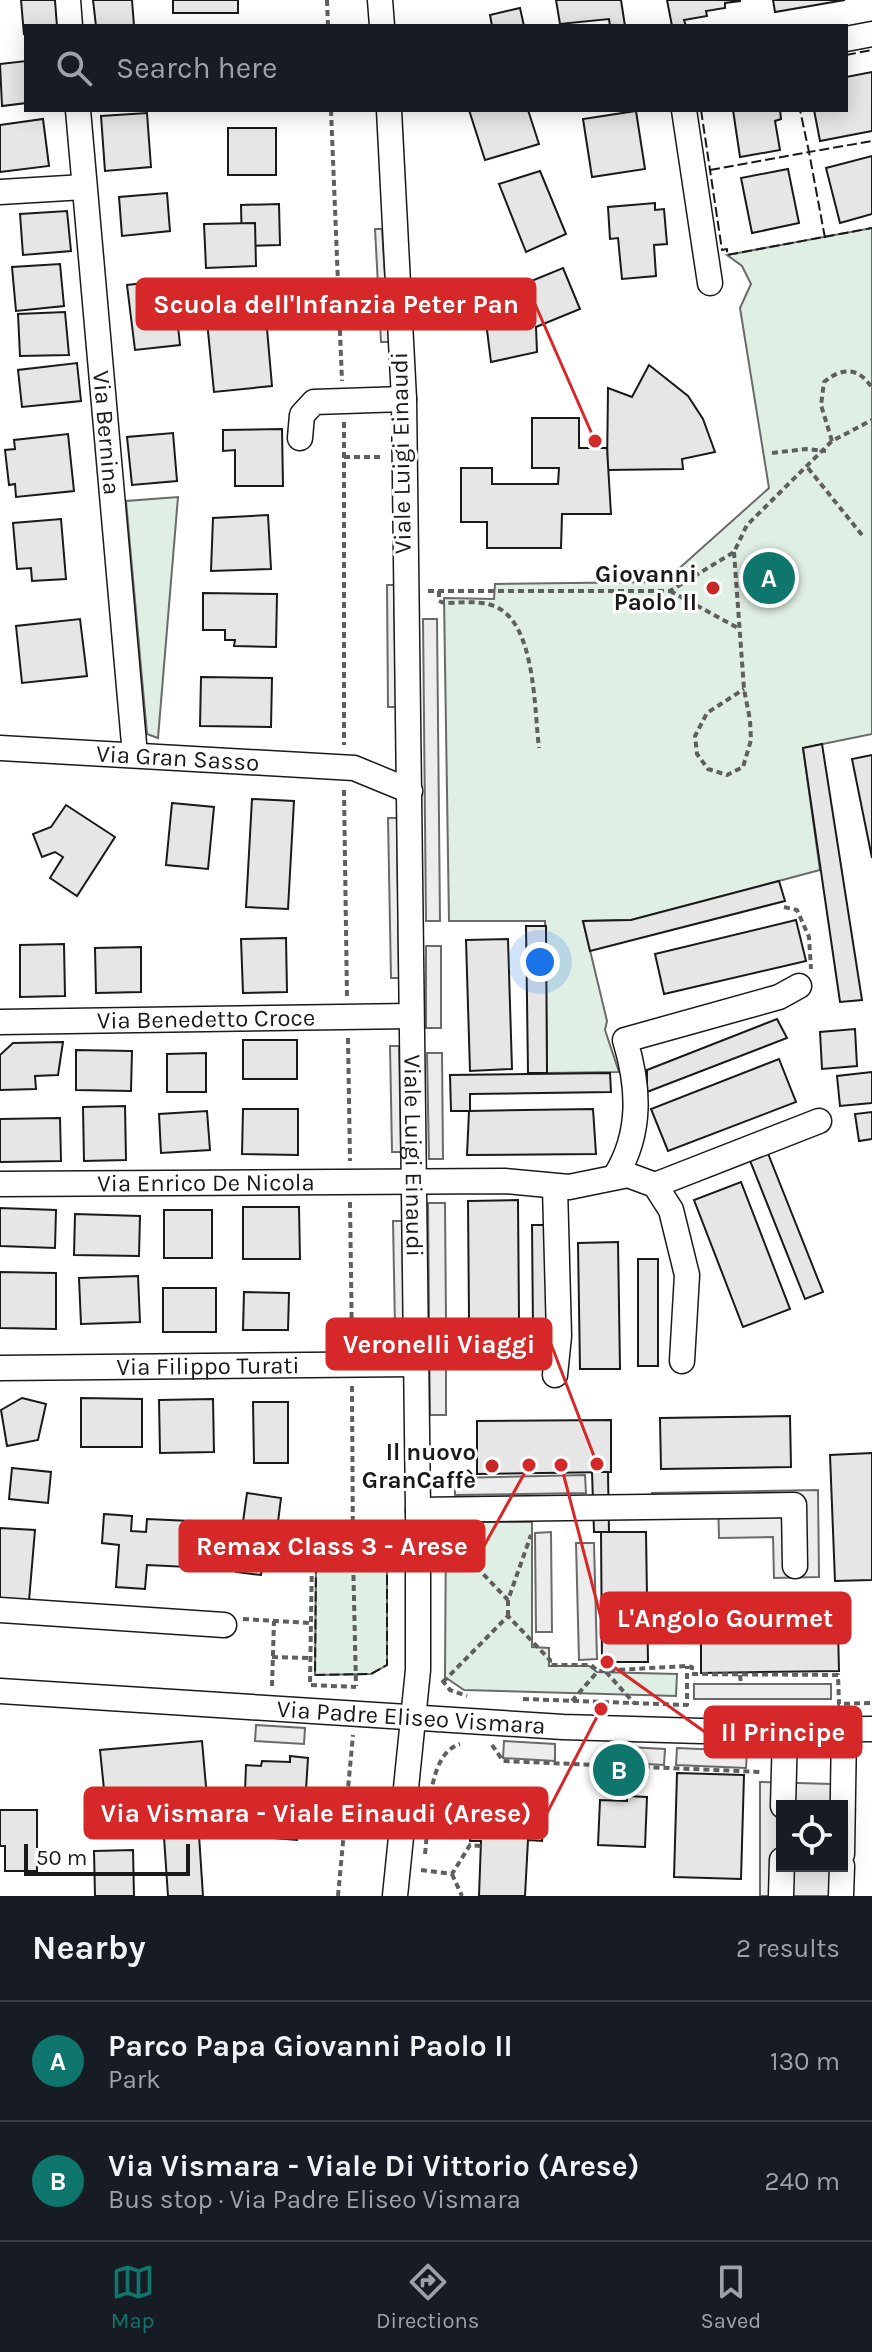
<!DOCTYPE html>
<meta charset="utf-8">
<style>
:root{--surface:#171b24;--page:#20242c;--text:#f1f3f6;--muted:#9ea1a6;--line:#363941;--accent:#0f766e}
body{margin:0;font-family:Karla,sans-serif;background:var(--page);color:var(--text)}
.controls{position:absolute;right:24px;bottom:24px;display:grid;overflow:hidden;border-radius:0px;box-shadow:0 4px 20px #0003}
.controls button{width:72px;height:72px;display:grid;place-items:center;padding:0;border:0;border-bottom:2px solid var(--line);background:var(--surface);color:var(--text);font:40px sans-serif}
.scale{position:absolute;left:24px;bottom:20px;width:166px;box-sizing:border-box;padding-left:8px;border:4px solid #1a1a1a;border-top:0;font-size:22px;line-height:28px;white-space:nowrap;color:#1a1a1a;-webkit-text-stroke:6px #fff;paint-order:stroke}
.you{position:absolute;left:540px;top:962px;width:28px;height:28px;margin:-20px;border:6px solid #fff;border-radius:50%;background:#1a73e8;box-shadow:0 0 0 12px #1a73e833}
.badge{display:grid;place-items:center;width:52px;height:52px;border-radius:50%;background:var(--accent);color:#fff;font-size:26px;font-weight:700}
.pin{position:absolute;translate:-50% -50%;border:4px solid #fff;box-shadow:0 2px 8px #0006}
.list{margin:0;padding:0;list-style:none}
h2{display:flex;justify-content:space-between;align-items:center;height:104px;margin:0;padding:0 32px;font-size:34px}
h2 small{font-size:26px;font-weight:400;color:var(--muted)}
.list li{display:grid;grid-template-columns:52px 1fr auto;gap:24px;align-items:center;box-sizing:border-box;height:120px;padding:0 32px;border-top:2px solid var(--line)}
.list b{display:block;font-size:30px;white-space:nowrap}
.list p{margin:0;font-size:26px;white-space:nowrap;color:var(--muted)}
.list em{font-size:26px;font-style:normal;color:var(--muted)}
.icon{flex:none;width:44px;height:44px;fill:none;stroke:currentColor;stroke-width:2;stroke-linecap:round;stroke-linejoin:round}
.map{position:relative;flex:none;width:872px;height:1896px;overflow:hidden}
.search{position:absolute;background:var(--surface);box-shadow:0 4px 20px #0003;left:24px;right:24px;top:24px;height:88px;display:flex;align-items:center;gap:20px;box-sizing:border-box;padding:0 28px;border-radius:0px;color:var(--muted);font-size:30px}
.sheet{height:344px;background:var(--surface)}
nav{display:flex;justify-content:space-around;align-items:center;box-sizing:border-box;height:112px;border-top:2px solid var(--line);background:var(--surface);font-size:22px;color:var(--muted)}
nav a{display:grid;justify-items:center;gap:4px}
nav .on{color:var(--accent)}
.map>svg:first-child{display:block}
.green{fill:#e0efe3;stroke:#6a6a6a;stroke-width:2}
.parking{fill:#ededed;stroke:#6a6a6a;stroke-width:2}
.building{fill:#e6e6e6;stroke:#1a1a1a;stroke-width:2}
.lines{fill:none;stroke-linecap:round;stroke-linejoin:round}
.minor-casing{stroke:#1a1a1a;stroke-width:27}
.path{stroke:#5f5f5f;stroke-width:4;stroke-dasharray:6 4;stroke-linecap:butt}
.minor{stroke:#fff;stroke-width:24}
.fence{stroke:#1a1a1a;stroke-width:2;stroke-dasharray:10 4;stroke-linecap:butt}
.poi-dot{fill:#c62828;stroke:#fff;stroke-width:3}
.labels{text-anchor:middle;dominant-baseline:central;stroke-width:6;stroke-linejoin:round;paint-order:stroke}
.street-label{font-size:24px;fill:#1a1a1a;stroke:#fff}
.poi-label{font-size:24px;font-weight:bold;fill:#1a1a1a;stroke:#fff;text-anchor:end}
.leader{fill:none;stroke:#d62828;stroke-width:3}
.callout-dot{fill:#d62828;stroke:#fff;stroke-width:3}
.callout{fill:#d62828;stroke:#d62828;stroke-width:3}
.callout-label{font-size:26px;text-anchor:middle;font-weight:bold;fill:#fff}
</style>
<div class="map">
<svg width="872" height="1896" viewBox="0 0 872 1896">
<rect width="100%" height="100%" fill="#fff"/>
<!-- green -->
<g class="green">
<path d="M872,228V734L803,748L820,870L631,920L583,921L607,1021L605,1030L619,1072L547,1073L545,921H449L444,598L494,599L495,584L657,582L674,573L769,488L740,308L751,284L742,266L727,255Z"/>
<path d="M178,497L158,738L147,734L126,501Z"/>
<path d="M446,1522H532V1647L549,1648V1666H589L597,1672L677,1674L676,1696L464,1690L445,1677Z"/>
<path d="M387,1561V1665L371,1674L315,1675L316,1564Z"/>
</g>
<!-- parking -->
<g class="parking">
<path d="M375,229H382L389,342H381Z"/>
<path d="M387,585H394L396,707H388Z"/>
<path d="M423,619H437L440,921H426Z"/>
<path d="M388,818H397L399,978H391Z"/>
<rect x="426" y="946" width="15" height="82"/>
<path d="M390,1046H399L401,1152H392Z"/>
<path d="M427,1053H442L443,1159H429Z"/>
<path d="M428,1203H445L446,1320H429Z"/>
<path d="M393,1221H402L404,1327H395Z"/>
<path d="M429,1330H446V1415H430Z"/>
<path d="M585,1475L586,1493L455,1495V1478Z"/>
<path d="M818,1490L819,1577L774,1578L773,1537L719,1538L718,1498L652,1499V1493Z"/>
<path d="M551,1532L552,1632H536L535,1533Z"/>
<path d="M576,1543H594L597,1659L579,1660Z"/>
<rect x="694" y="1684" width="137" height="15"/>
<path d="M256,1725L305,1728L304,1744L255,1741Z"/>
<path d="M504,1741L555,1744V1761L503,1758Z"/>
<path d="M610,1746L665,1749L664,1765L610,1762Z"/>
<path d="M677,1748L747,1751L746,1768L676,1765Z"/>
<path d="M760,1782L832,1784V1806H782V1866H831L830,1896H760Z"/>
</g>
<!-- building -->
<g class="building">
<path d="M21,0H55L57,26H26L24,35Z"/>
<path d="M93,0H132L134,26H96Z"/>
<rect x="173" y="0" width="65" height="13"/>
<path d="M556,0H621L625,26H610L609,19L560,24Z"/>
<path d="M667,0H740V1L725,3V8L706,11L707,16L684,20L686,26H672Z"/>
<path d="M773,0H845L775,12Z"/>
<path d="M520,8L524,26H492L490,15Z"/>
<path d="M26,61V103L2,106L0,64Z"/>
<path d="M872,72V131L820,141L814,110H846V77Z"/>
<path d="M469,110H528L539,144L485,160Z"/>
<path d="M733,110H780L781,119L775,121L780,150L740,157Z"/>
<path d="M636,111L645,169L592,177L583,119Z"/>
<path d="M147,113L151,167L105,171L101,116Z"/>
<path d="M43,119L49,166L0,172V125Z"/>
<rect x="228" y="128" width="48" height="47"/>
<path d="M872,156V214L840,223L826,168Z"/>
<path d="M788,169L799,223L752,233L741,178Z"/>
<path d="M540,171L566,234L526,252L499,184Z"/>
<path d="M167,193L170,231L122,236L119,197Z"/>
<path d="M655,203V210L664,209L667,244L654,245L656,276L622,279L618,238L610,239L608,207Z"/>
<path d="M279,204L280,245L242,246L241,205Z"/>
<path d="M67,211L71,251L23,255L20,214Z"/>
<path d="M255,223L256,266L206,268L204,224Z"/>
<path d="M60,264L64,306L16,311L12,267Z"/>
<path d="M563,268L580,309L536,327L537,352L491,362L487,330L495,296Z"/>
<path d="M173,280L180,345L135,350L127,285Z"/>
<path d="M265,306L272,386L214,392L206,311Z"/>
<path d="M65,312L69,355L20,356L18,314Z"/>
<path d="M77,363L81,401L22,407L18,370Z"/>
<path d="M649,365L688,396L703,419L715,452L682,459L683,469L607,470L608,388L632,397Z"/>
<path d="M532,418H579V448H607L611,514H562L561,548H487V522H461V468H492V484H558L559,468H532Z"/>
<path d="M282,429L283,486H235V450L223,451V430Z"/>
<path d="M173,433L177,481L132,485L127,437Z"/>
<path d="M68,434L74,491L16,497L15,484L9,485L5,450L15,449L14,440Z"/>
<path d="M268,515L271,569L211,571L213,518Z"/>
<path d="M61,519L66,579L32,581L31,568L17,569L13,523Z"/>
<path d="M203,593L277,594L276,647L234,646L235,640H225V630H203Z"/>
<path d="M80,619L87,676L22,683L16,626Z"/>
<path d="M201,677L272,678L271,727L200,726Z"/>
<path d="M822,744L862,1000L840,1002L803,748Z"/>
<path d="M872,755V858L852,759Z"/>
<path d="M252,799L294,801L288,909L246,907Z"/>
<path d="M172,803L214,807L208,869L166,865Z"/>
<path d="M66,805L115,837L77,896L50,878L63,857L55,852L42,857L33,834L51,827Z"/>
<path d="M779,881L785,901L590,951L583,921L631,920Z"/>
<path d="M796,920L806,961L664,994L655,954Z"/>
<path d="M526,926H546L547,1073H528Z"/>
<path d="M286,938L287,992L243,993L241,939Z"/>
<path d="M508,939L512,1069L470,1071L466,940Z"/>
<path d="M64,944L65,996L20,997V945Z"/>
<path d="M141,947V992L96,993L95,948Z"/>
<path d="M777,1019L787,1038L647,1092V1070Z"/>
<path d="M855,1029L857,1066L822,1069L820,1032Z"/>
<rect x="243" y="1040" width="54" height="39"/>
<path d="M63,1042L58,1075L35,1076L36,1089L0,1090V1055L13,1043Z"/>
<path d="M76,1050L132,1051L131,1091L76,1090Z"/>
<path d="M206,1053V1092H167V1054Z"/>
<path d="M779,1059L796,1102L668,1151L651,1109Z"/>
<path d="M872,1072V1103L840,1106L837,1076Z"/>
<path d="M610,1073L611,1092L470,1094V1111H451L450,1075Z"/>
<path d="M125,1106L126,1160L84,1161L83,1107Z"/>
<path d="M243,1109H298V1155L242,1154Z"/>
<path d="M593,1109L596,1154L467,1155L469,1111Z"/>
<path d="M207,1111L210,1150L161,1153L159,1114Z"/>
<path d="M872,1112V1139L859,1141L855,1114Z"/>
<path d="M60,1118L61,1161L0,1162V1119Z"/>
<path d="M767,1151L823,1292L805,1299L749,1158Z"/>
<path d="M741,1182L790,1309L743,1327L694,1200Z"/>
<path d="M518,1200L519,1319H469L468,1201Z"/>
<path d="M243,1207H299L300,1259H243Z"/>
<path d="M0,1208L56,1210L55,1248L0,1246Z"/>
<rect x="164" y="1210" width="48" height="48"/>
<path d="M75,1214L140,1216L139,1256L74,1255Z"/>
<path d="M532,1225H551L552,1329L533,1330Z"/>
<path d="M618,1242L620,1369H580L578,1243Z"/>
<rect x="638" y="1259" width="20" height="107"/>
<path d="M0,1272L56,1273V1329L0,1328Z"/>
<path d="M138,1276L140,1322L81,1324L79,1278Z"/>
<rect x="163" y="1288" width="53" height="44"/>
<path d="M244,1292L289,1293L288,1330H243Z"/>
<path d="M22,1398L46,1404L38,1440L7,1446L1,1410Z"/>
<path d="M81,1398L142,1399V1447H81Z"/>
<path d="M213,1399L214,1452L160,1453L159,1400Z"/>
<path d="M253,1402H288V1463H254Z"/>
<path d="M790,1416L791,1467L661,1469L660,1418Z"/>
<path d="M611,1420V1472L477,1474V1421Z"/>
<path d="M872,1453V1580L835,1581L830,1455Z"/>
<path d="M12,1468L51,1472L48,1503L9,1499Z"/>
<path d="M592,1472H608L609,1532H594Z"/>
<path d="M247,1493L281,1498L276,1538L294,1541L291,1564L278,1563L277,1571L262,1569L261,1575L236,1572Z"/>
<path d="M104,1514L132,1516L131,1531L146,1532L147,1519L191,1521L188,1567L147,1565L145,1589L116,1587L119,1545L102,1543Z"/>
<path d="M0,1528L35,1530L29,1601L0,1599Z"/>
<path d="M601,1532H646L648,1662H602Z"/>
<path d="M838,1630L839,1671L701,1673V1631Z"/>
<path d="M202,1741L208,1809L107,1819L100,1750Z"/>
<path d="M290,1756L308,1758L306,1790L300,1789L297,1840L274,1838L275,1830H263L264,1810H259V1800L252,1799L253,1793L245,1792L246,1765L261,1766L262,1761L290,1762Z"/>
<path d="M677,1773L744,1775L741,1879L674,1877Z"/>
<path d="M627,1796L647,1797L645,1847L598,1845L600,1800L627,1801Z"/>
<path d="M500,1797L529,1799V1804L544,1805L542,1841L528,1840L525,1896H479L481,1841H470L474,1813H479V1805L499,1804Z"/>
<path d="M0,1810H37V1871H5V1846H0Z"/>
<path d="M199,1835L203,1896H168L164,1837Z"/>
<path d="M133,1850L134,1896H95L94,1851Z"/>
</g>
<g class="lines">
<defs>
<g id="minor">
<path d="M68,0L70,26"/>
<path d="M380,0L382,26"/>
<path d="M846,39L872,34"/>
<path id="s1" d="M78,110L135,755"/>
<path id="s2" d="M389,110L404,399L418,1510V1670L395,1896"/>
<path d="M684,110L710,283"/>
<path d="M0,192L84,187"/>
<path d="M300,438L302,415L314,402L404,399"/>
<path id="s3" d="M0,748L354,768L410,791"/>
<path id="s4" d="M0,1022L411,1016"/>
<path d="M616,1175C642,1132 639,1086 625,1040L779,997L799,986"/>
<path id="s5" d="M0,1184L505,1181L569,1187L628,1175L655,1185L671,1210L687,1275L682,1361"/>
<path d="M655,1185L819,1121"/>
<path d="M555,1187L559,1336L555,1375"/>
<path id="s6" d="M0,1368L416,1364"/>
<path d="M418,1510L794,1505L795,1566"/>
<path d="M0,1610L224,1625"/>
<path id="s7" d="M0,1691L563,1727L701,1731L872,1729"/>
<path d="M783,1806L785,1732"/>
<path d="M842,1854L844,1731"/>
<path d="M781,1896L782,1860"/>
<path d="M841,1896L842,1866"/>
</g>
</defs>
<!-- minor casing -->
<use href="#minor" class="minor-casing"/>
<!-- path -->
<g class="path">
<path d="M327,0L328,26"/>
<path d="M331,110L342,381"/>
<path d="M344,422V745"/>
<path d="M832,441L821,405L824,382C842,367 859,367 872,388"/>
<path d="M772,453L806,449L826,451"/>
<path d="M344,457H381"/>
<path d="M808,468L862,535"/>
<path d="M734,552L744,689L750,720L751,740L743,767L727,775L708,769L697,754L695,736L707,713L744,689"/>
<path d="M428,591H670L734,552L747,525L832,441L872,420"/>
<path d="M439,591V601L444,603C459,603 479,600 494,606C536,622 534,709 539,748"/>
<path d="M670,591L738,628"/>
<path d="M344,790L347,997"/>
<path d="M784,907L797,910L809,937L811,969"/>
<path d="M348,1038L350,1161"/>
<path d="M350,1202L352,1345"/>
<path d="M352,1386L353,1555L312,1556L310,1685L356,1687"/>
<path d="M442,1531L508,1600L531,1535"/>
<path d="M353,1555L356,1686"/>
<path d="M508,1600V1616"/>
<path d="M243,1619L310,1623"/>
<path d="M272,1657L310,1658"/>
<path d="M606,1672L634,1703"/>
<path d="M740,1675L741,1684"/>
<path d="M442,1680L450,1690L467,1696"/>
<path d="M443,1682L508,1616L550,1660V1665H591L598,1671L687,1666L692,1667V1674L838,1675L839,1704L872,1703"/>
<path d="M272,1686L274,1621"/>
<path d="M523,1699L687,1705V1666"/>
<path d="M572,1701L598,1671"/>
<path d="M492,1745L503,1761L762,1772"/>
<path d="M425,1854C429,1823 426,1754 460,1744"/>
<path d="M421,1870L452,1874L470,1845L481,1846"/>
<path d="M452,1874L462,1896"/>
<path d="M338,1896L353,1735"/>
</g>
<!-- minor -->
<use href="#minor" class="minor"/>
<!-- fence -->
<g class="fence">
<path d="M846,55L872,50"/>
<path d="M701,110L722,250L727,249V255L872,228"/>
<path d="M710,170L809,152L800,110"/>
<path d="M825,238L809,152L872,141"/>
<path d="M387,1561V1665L371,1674L315,1675L316,1564Z"/>
</g>
</g>
<!-- markers -->
<g class="poi-dot">
<circle cx="713" cy="588" r="8"/>
<circle cx="492" cy="1466" r="8"/>
</g>
<g class="labels">
<!-- street labels -->
<g class="street-label">
<text stroke="none"><textPath href="#s1" startOffset="324">Via Bernina</textPath></text>
<text transform="translate(401 453) rotate(-91)">Viale Luigi Einaudi</text>
<text stroke="none"><textPath href="#s3" startOffset="178">Via Gran Sasso</textPath></text>
<text stroke="none"><textPath href="#s4" startOffset="206">Via Benedetto Croce</textPath></text>
<text stroke="none"><textPath href="#s2" startOffset="1046">Viale Luigi Einaudi</textPath></text>
<text stroke="none"><textPath href="#s5" startOffset="206">Via Enrico De Nicola</textPath></text>
<text stroke="none"><textPath href="#s6" startOffset="208">Via Filippo Turati</textPath></text>
<text stroke="none"><textPath href="#s7" startOffset="412">Via Padre Eliseo Vismara</textPath></text>
</g>
<!-- poi labels -->
<g class="poi-label">
<text x="697" y="574">Giovanni<tspan x="697" dy="28">Paolo II</tspan></text>
<text x="476" y="1452">Il nuovo<tspan x="476" dy="28">GranCaffè</tspan></text>
</g>
</g>
<!-- callouts -->
<path class="leader" d="M595 441L535 304M597 1464L551 1344M529 1465L484 1546M561 1465L601 1618M607 1662L705 1732M601 1709L547 1813"/>
<g class="callout-dot">
<circle cx="595" cy="441" r="8"/>
<circle cx="597" cy="1464" r="8"/>
<circle cx="529" cy="1465" r="8"/>
<circle cx="561" cy="1465" r="8"/>
<circle cx="607" cy="1662" r="8"/>
<circle cx="601" cy="1709" r="8"/>
</g>
<g class="callout">
<rect x="137" y="279" width="398" height="50" rx="8"/>
<rect x="327" y="1319" width="224" height="50" rx="8"/>
<rect x="180" y="1521" width="304" height="50" rx="8"/>
<rect x="601" y="1593" width="249" height="50" rx="8"/>
<rect x="705" y="1707" width="156" height="50" rx="8"/>
<rect x="85" y="1788" width="462" height="50" rx="8"/>
</g>
<g class="callout-label">
<text x="336" y="313">Scuola dell'Infanzia Peter Pan</text>
<text x="439" y="1353">Veronelli Viaggi</text>
<text x="332" y="1555">Remax Class 3 - Arese</text>
<text x="725" y="1627">L'Angolo Gourmet</text>
<text x="783" y="1741">Il Principe</text>
<text x="316" y="1822">Via Vismara - Viale Einaudi (Arese)</text>
</g>
</svg>
<div class="controls">
<button><svg class="icon" aria-label="locate" viewBox="0 0 24 24"><circle cx="12" cy="12" r="6"/><path d="M12 2v4M12 18v4M2 12h4M18 12h4"/></svg></button>
</div>
<div class="scale">50 m</div>
<div class="you"></div>
<div class="pin badge" style="left:769px;top:578px">A</div>
<div class="pin badge" style="left:619px;top:1770px">B</div>
<div class="search"><svg class="icon" aria-label="search" viewBox="0 0 24 24"><circle cx="10" cy="10" r="6"/><path d="M15 15l6 6"/></svg>Search here</div>
</div>
<section class="sheet">
<h2>Nearby<small>2 results</small></h2>
<ul class="list">
<li><span class="badge">A</span><div><b>Parco Papa Giovanni Paolo II</b><p>Park</p></div><em>130 m</em></li>
<li><span class="badge">B</span><div><b>Via Vismara - Viale Di Vittorio (Arese)</b><p>Bus stop · Via Padre Eliseo Vismara</p></div><em>240 m</em></li>
</ul>
</section>
<nav>
<a class="on"><svg class="icon" aria-label="map" viewBox="0 0 24 24"><path d="M3 6l6-2 6 2 6-2v14l-6 2-6-2-6 2zM9 4v14M15 6v14"/></svg>Map</a>
<a><svg class="icon" aria-label="directions" viewBox="0 0 24 24"><path d="M12 3l9 9-9 9-9-9zM9 14v-3h6M13 9l2 2-2 2"/></svg>Directions</a>
<a><svg class="icon" aria-label="saved" viewBox="0 0 24 24"><path d="M7 4h10v16l-5-4-5 4z"/></svg>Saved</a>
</nav>
